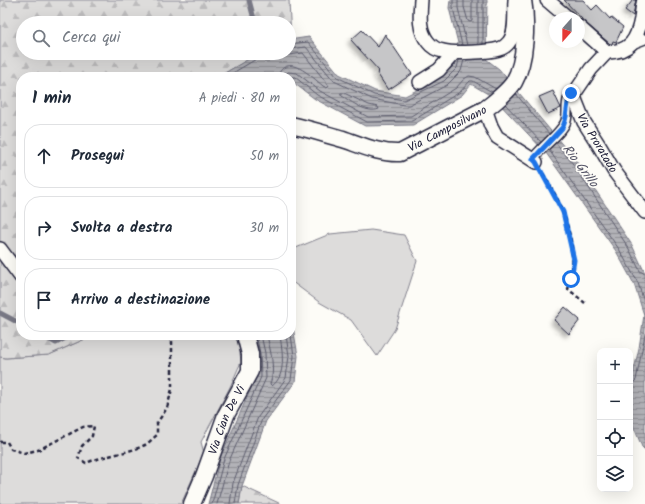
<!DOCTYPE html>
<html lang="it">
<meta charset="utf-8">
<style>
:root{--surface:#fff;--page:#f6f6f7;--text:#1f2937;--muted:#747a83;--line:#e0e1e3}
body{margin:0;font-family:Kalam,sans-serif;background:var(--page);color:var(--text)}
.controls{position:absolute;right:12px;bottom:12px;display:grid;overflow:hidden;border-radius:8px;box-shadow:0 4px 16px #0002}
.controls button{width:36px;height:36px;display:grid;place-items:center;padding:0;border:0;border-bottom:1px solid var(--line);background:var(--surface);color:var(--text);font:20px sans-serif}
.compass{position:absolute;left:549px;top:12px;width:36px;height:36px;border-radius:50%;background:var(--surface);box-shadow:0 4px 16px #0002;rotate:201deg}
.stop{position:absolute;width:12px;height:12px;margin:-9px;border:3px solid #1a73e8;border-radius:50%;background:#fff}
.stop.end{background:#1a73e8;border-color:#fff;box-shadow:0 1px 4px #0008}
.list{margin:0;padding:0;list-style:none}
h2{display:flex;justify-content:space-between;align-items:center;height:52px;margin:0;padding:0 16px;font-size:17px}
h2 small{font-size:13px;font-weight:400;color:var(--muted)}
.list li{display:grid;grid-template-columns:26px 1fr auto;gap:12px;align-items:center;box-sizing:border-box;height:64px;margin:0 8px 8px;padding:0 8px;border:1px solid var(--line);border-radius:16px}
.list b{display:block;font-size:15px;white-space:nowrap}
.list em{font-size:13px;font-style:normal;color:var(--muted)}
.icon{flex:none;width:22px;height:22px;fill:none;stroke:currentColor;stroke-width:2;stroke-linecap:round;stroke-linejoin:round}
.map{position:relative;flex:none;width:645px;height:504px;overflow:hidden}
.search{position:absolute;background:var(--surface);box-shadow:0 4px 16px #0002;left:16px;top:16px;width:280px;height:44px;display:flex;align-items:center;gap:10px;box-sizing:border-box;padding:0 14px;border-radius:22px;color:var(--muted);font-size:15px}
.panel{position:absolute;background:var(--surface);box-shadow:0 4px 16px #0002;left:16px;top:72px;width:280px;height:268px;border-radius:16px}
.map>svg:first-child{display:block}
.grass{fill:#dddcdb;stroke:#807f8b}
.forest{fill:url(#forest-firs);stroke:#807f8b}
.water{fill:url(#water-rules);stroke:#787885}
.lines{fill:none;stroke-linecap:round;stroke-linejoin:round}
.shore{stroke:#5c5c6d;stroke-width:1}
.stream{stroke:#787885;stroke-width:5}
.building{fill:#c6c6c8;stroke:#22223b;filter:url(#shadow)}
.pedestrian-casing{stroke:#22223b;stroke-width:12}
.minor-casing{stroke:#22223b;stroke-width:16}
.tertiary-casing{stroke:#22223b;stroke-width:19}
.path{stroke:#22223b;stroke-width:2.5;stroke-dasharray:4 3;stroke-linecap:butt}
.pedestrian{stroke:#fdfcf7;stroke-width:9}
.minor{stroke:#fdfcf7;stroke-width:13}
.tertiary{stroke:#fdfcf7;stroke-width:16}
.route{stroke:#1a73e8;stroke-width:5}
.labels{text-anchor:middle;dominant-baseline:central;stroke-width:3.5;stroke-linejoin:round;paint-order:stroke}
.street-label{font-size:12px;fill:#22223b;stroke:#fdfcf7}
.water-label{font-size:13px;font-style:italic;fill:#545466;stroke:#fdfcf7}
</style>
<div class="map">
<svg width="645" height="504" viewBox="0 0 645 504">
<defs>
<pattern id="forest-firs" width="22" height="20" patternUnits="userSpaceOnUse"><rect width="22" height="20" fill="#dddcdb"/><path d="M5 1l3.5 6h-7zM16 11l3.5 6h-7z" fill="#bdbcbd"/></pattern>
<pattern id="water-rules" width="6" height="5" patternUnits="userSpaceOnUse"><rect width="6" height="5" fill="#b2b2b7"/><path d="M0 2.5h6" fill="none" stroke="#909096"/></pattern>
<filter id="shadow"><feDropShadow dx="-3.5" dy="3.5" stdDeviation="2" flood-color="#0004"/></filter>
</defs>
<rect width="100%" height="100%" fill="#fdfcf7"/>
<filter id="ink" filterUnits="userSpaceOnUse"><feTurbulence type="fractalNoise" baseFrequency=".025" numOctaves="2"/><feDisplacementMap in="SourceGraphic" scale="8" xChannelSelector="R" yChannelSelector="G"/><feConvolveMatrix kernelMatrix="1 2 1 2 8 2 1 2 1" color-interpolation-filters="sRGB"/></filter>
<g filter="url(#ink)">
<!-- grass -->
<g class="grass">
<path d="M371,230L404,235L417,261L395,329L377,356L351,320L319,302L291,281V250L330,234Z"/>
<path d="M94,335H238L241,362L230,387L201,442L204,453L181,504H0V357L6,358L49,355Z"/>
</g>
<!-- forest -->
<g class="forest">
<path d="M0,0H289L291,40H289V23H23V53H259L218,77H21V335H94L49,355L6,358L0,357Z"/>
<path d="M242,486L281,504H239Z"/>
</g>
<!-- water -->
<g class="water">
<path d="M450,0H487L486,59L499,69L576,161L632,245L645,273V450L642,447L630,418V387L639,348L644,315L634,284L616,251L546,153L493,97L471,84L462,95L413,125L365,126L315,99L291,81V77H218L259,53H289V40L309,37L339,74L375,91L405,96L441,78L454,65L458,43L449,8Z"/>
<path d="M291,315L298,356L295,382L266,421L242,486L239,504H208L220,458L257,375L256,354L252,335H291Z"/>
</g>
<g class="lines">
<!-- shore -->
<g class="shore">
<path d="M453,0V8L462,45"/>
<path d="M458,0V8L467,45"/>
<path d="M464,0V7L468,21L470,22L472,21V0"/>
<path d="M289,44L308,42L337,77L374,95L404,100L444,81L457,68L459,60"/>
<path d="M478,44V0"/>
<path d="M483,44V0"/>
<path d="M289,49L306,47L334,81L372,99L404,105H409L447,85L461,71L464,60"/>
<path d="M226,77L258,58L260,53"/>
<path d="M277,77C287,51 311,76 323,86L327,88L329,86L303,53L289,55L283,53"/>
<path d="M283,77L288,72L297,73L320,91L368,117L411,116L456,88L464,79L469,76L475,77L496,89"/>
<path d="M290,77H295L317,95L367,122L412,121L460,92L470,81H473L492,92"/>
<path d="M341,93H344L369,105L378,107L379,109C367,114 352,102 342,96Z"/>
<path d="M516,94L549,134"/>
<path d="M505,104L541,142"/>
<path d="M556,143L573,164L628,247L640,271L645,274"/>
<path d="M549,150L619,249L638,283L645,305"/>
<path d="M267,335C270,350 276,369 270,384L272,386C287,375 282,351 280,335"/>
<path d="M630,383H633L636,380L645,335"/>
<path d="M212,504L224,459L261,377L260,353L256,335"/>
<path d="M217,504L229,461L266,378L265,353L261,335"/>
<path d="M230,504L233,483L258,417L286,378L289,356L286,335"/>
<path d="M235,504L238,485L262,419L291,380L294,356L291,335"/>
</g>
<!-- stream -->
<g class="stream">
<path d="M249,0L255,23"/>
<path d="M0,313L21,324"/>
<path d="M41,335L56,343L71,335"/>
</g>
</g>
<!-- building -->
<g class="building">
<path d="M564,0H583L592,10L597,5L610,19L611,17L623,27L616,42L613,41L612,44H610L582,20V19Z"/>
<path d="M633,0H636L633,16L625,10Z"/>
<path d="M362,30L378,47L385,34L412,74L388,90L377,73L379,71L351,40Z"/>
<path d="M553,91L561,108L548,114L539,97Z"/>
<path d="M565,307L580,320L569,334L554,320Z"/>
</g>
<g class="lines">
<defs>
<g id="pedestrian">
<path d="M632,44L645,39"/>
<path d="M533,159C541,147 562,133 566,121C569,110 563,97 576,91"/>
</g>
<g id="minor">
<path d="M421,0C420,14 418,30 428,42C431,46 437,50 443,51C454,54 489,52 499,49C503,48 506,46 509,42C517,32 514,13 515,0"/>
<path d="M547,0L568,18"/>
<path d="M579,27L607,52C630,52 637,40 641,19C642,12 642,6 644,0"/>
<path id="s1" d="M607,52L591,69L576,91L574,97L584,122L600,147L614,171L645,212"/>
<path d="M420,82L439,70L454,53"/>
<path d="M485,109L491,126L497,137L536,162"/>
<path d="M0,249L21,277"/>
</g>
<g id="tertiary">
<path id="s2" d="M291,125C309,129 325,134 343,139C361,145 380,154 400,153L485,109C493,104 510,89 514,82C526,61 527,23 523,0"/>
<path id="s3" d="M192,504L204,476L226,415L250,371V354L245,335"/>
</g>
</defs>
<!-- pedestrian casing -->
<use href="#pedestrian" class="pedestrian-casing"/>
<!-- minor casing -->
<use href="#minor" class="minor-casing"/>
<!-- tertiary casing -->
<use href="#tertiary" class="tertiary-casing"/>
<!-- path -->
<g class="path">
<path d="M543,174C550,186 559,200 563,213C572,237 577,265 568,289L585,303"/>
<path d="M0,442H7L11,449L24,453L38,450L83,427L94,426L92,436L82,446L78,458L86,463C105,455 126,454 145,445C149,443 153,438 157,435V423L167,408L172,389V335"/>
</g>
<!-- pedestrian -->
<use href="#pedestrian" class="pedestrian"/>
<!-- minor -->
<use href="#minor" class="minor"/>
<!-- tertiary -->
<use href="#tertiary" class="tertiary"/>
</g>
</g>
<g class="lines" filter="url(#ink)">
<!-- route -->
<path class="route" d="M571,93C565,105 569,117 562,128L533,159L536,162L563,212L574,260L571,279"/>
</g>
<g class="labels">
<!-- street labels -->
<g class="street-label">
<text stroke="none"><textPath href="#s2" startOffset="166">Via Camposilvano</textPath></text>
<text stroke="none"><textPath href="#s1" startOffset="108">Via Proratado</textPath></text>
<text stroke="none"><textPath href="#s3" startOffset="91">Via Cian De Vi</textPath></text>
</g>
<!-- water labels -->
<g class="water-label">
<text transform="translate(580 166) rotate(53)">Rio Grillo</text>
</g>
</g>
</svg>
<div class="controls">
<button>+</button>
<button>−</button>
<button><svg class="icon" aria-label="locate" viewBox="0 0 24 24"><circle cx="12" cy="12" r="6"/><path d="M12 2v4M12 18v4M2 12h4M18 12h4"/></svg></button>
<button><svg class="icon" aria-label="layers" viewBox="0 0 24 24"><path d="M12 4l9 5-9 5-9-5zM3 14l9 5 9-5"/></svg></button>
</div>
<svg class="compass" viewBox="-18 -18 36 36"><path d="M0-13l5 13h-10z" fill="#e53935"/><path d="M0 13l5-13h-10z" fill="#747a83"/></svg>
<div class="stop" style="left:571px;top:279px"></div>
<div class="stop end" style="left:571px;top:93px"></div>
<div class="search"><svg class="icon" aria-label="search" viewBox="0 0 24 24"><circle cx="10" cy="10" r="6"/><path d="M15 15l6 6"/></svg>Cerca qui</div>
<section class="panel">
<h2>1 min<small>A piedi · 80 m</small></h2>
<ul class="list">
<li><svg class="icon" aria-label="ahead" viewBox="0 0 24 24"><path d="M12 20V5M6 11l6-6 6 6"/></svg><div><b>Prosegui</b></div><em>50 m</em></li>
<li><svg class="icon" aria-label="right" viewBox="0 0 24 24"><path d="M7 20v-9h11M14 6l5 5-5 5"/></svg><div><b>Svolta a destra</b></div><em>30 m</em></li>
<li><svg class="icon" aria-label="arrive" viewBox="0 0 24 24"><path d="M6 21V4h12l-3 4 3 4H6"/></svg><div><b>Arrivo a destinazione</b></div></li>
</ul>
</section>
</div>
